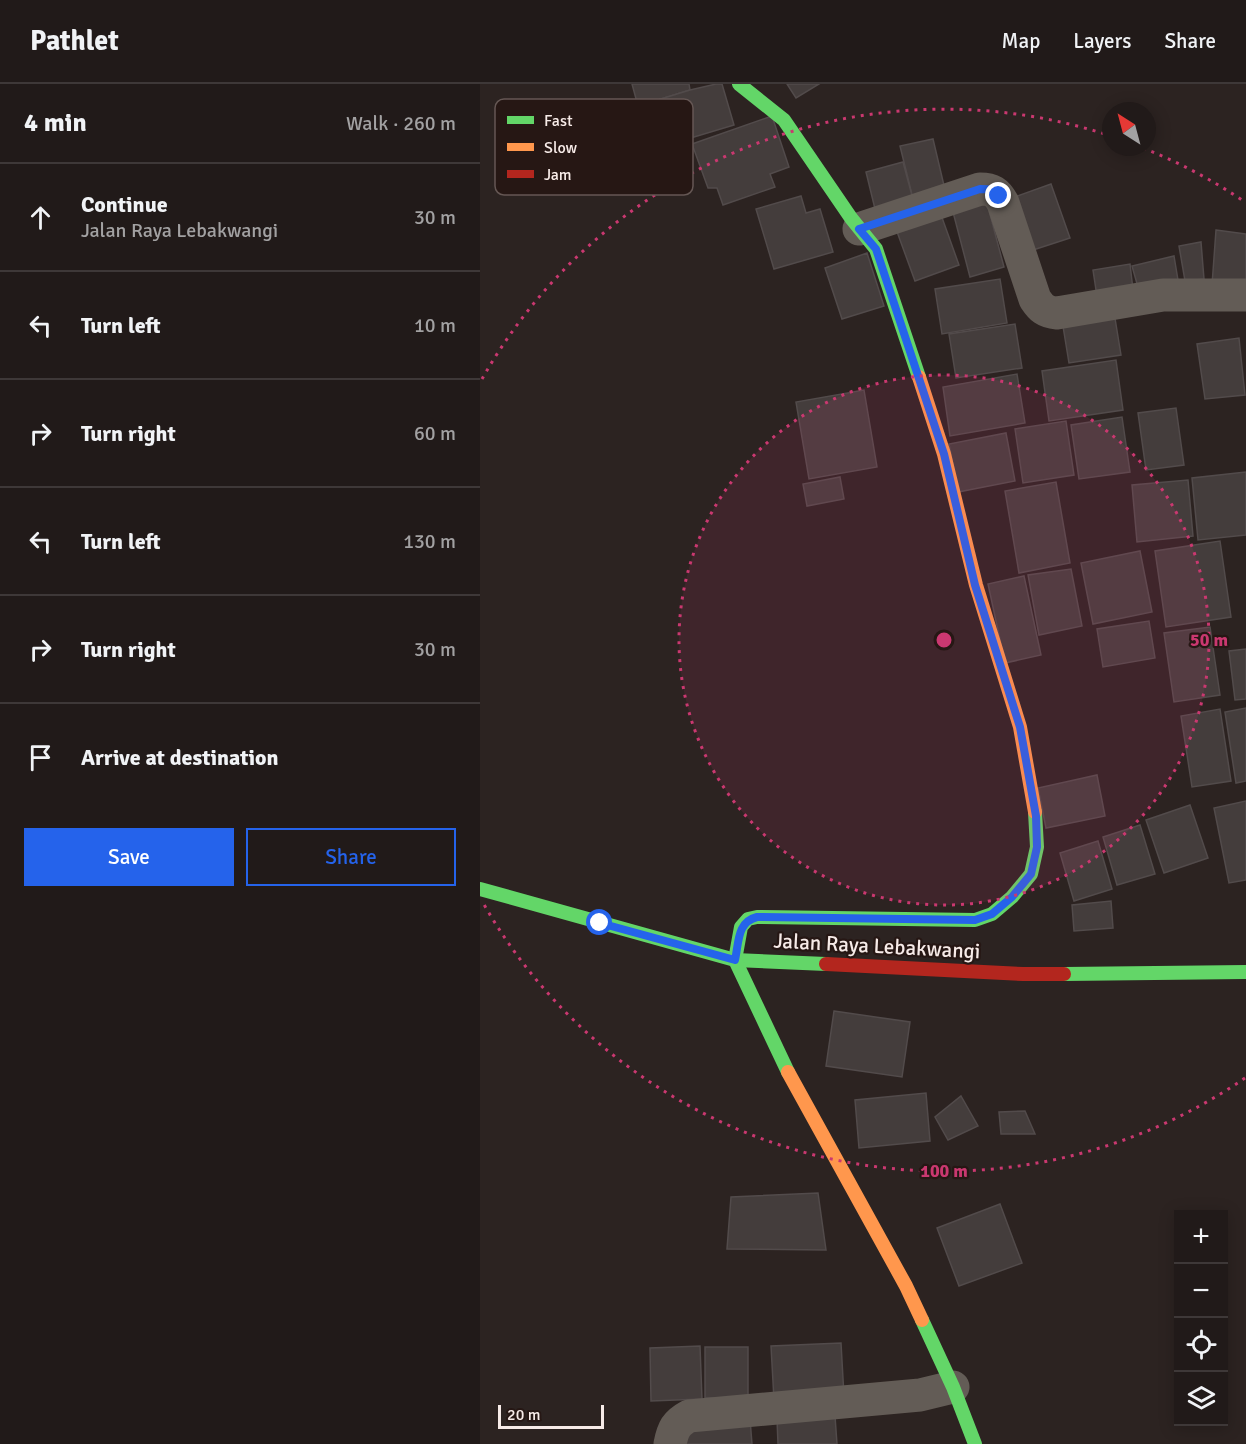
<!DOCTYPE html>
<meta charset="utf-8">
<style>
:root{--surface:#211a19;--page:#2d2726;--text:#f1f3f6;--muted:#a2a1a2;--line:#3e3838;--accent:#2563eb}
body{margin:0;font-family:Signika,sans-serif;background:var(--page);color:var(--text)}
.controls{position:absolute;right:18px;bottom:18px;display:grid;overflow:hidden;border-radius:0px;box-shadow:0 3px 15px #0003}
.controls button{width:54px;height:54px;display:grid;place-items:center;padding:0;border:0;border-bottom:2px solid var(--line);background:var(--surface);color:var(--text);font:30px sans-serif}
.compass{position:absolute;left:622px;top:18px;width:54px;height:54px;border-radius:50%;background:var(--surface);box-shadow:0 3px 15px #0003;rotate:324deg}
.scale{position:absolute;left:18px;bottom:15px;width:106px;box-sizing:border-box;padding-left:6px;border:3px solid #f7ebe8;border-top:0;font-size:16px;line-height:21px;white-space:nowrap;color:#f7ebe8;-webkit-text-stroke:4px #261714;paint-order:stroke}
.stop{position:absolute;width:18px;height:18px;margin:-14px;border:4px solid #2563eb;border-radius:50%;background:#fff}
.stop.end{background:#2563eb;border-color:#fff;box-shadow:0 2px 6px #0008}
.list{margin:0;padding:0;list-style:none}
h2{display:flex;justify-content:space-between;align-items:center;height:78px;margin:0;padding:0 24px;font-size:26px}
h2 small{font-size:20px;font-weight:400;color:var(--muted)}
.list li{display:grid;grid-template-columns:39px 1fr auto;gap:18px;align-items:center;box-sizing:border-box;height:108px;padding:0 24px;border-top:2px solid var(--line)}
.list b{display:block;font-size:22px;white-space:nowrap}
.list p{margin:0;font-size:20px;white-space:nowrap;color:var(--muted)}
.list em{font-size:20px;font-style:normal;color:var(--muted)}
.actions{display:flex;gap:12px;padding:18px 24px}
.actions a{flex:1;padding:14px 0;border:2px solid var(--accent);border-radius:0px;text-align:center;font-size:21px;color:var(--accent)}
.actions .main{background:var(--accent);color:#fff}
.icon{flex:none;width:33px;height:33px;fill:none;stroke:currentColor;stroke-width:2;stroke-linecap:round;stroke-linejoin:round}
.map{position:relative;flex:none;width:766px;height:1360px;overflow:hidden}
header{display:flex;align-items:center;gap:36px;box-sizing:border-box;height:84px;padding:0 30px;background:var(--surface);border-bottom:2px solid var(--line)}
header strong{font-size:28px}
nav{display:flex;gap:33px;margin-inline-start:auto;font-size:21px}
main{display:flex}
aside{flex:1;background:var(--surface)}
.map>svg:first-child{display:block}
.building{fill:#443d3c;stroke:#524b4b;stroke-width:1.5}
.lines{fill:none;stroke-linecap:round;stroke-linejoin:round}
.street{stroke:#635c56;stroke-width:33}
.fast{stroke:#63d668;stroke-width:14}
.slow{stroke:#ff974d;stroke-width:14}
.jam{stroke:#b3261e;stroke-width:14}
.route{stroke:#2563eb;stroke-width:8}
.ring{fill:none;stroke:#ca3870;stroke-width:3;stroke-dasharray:3 6}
.labels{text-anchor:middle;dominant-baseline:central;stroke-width:4.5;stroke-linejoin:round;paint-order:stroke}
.street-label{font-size:21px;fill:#f7ebe8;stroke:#261714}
.key{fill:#261714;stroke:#655754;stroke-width:1.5}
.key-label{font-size:16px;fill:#f7ebe8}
.centre{fill:#ca3870;stroke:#261714;stroke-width:3}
.ring-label{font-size:18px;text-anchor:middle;font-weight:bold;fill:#ca3870;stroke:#261714;stroke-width:4.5;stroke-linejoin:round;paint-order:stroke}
</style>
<header>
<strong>Pathlet</strong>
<nav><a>Map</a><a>Layers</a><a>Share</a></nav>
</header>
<main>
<aside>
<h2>4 min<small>Walk · 260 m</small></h2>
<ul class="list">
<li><svg class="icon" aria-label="ahead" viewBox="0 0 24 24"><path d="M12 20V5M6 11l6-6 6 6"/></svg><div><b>Continue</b><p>Jalan Raya Lebakwangi</p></div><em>30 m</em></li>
<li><svg class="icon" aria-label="left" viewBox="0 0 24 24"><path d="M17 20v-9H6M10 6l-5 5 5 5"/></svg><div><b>Turn left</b></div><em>10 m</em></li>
<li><svg class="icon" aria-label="right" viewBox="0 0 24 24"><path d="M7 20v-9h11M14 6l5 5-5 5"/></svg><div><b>Turn right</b></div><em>60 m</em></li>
<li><svg class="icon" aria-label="left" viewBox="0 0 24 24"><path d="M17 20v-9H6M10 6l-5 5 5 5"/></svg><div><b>Turn left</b></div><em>130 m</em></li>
<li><svg class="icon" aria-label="right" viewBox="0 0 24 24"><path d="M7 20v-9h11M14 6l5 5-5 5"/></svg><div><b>Turn right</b></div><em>30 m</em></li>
<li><svg class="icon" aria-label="arrive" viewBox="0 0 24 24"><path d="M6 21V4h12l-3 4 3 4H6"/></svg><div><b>Arrive at destination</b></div></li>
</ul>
<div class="actions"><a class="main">Save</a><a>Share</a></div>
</aside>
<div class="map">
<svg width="766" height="1360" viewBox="0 0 766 1360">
<rect width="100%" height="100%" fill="#2c2321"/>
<!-- building -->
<g class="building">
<path d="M152,0H209L210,6L158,22Z"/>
<path d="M236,0H242L254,41L204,56L208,68L169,79L153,25L158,22L210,6Z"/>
<path d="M307,0H339L316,14Z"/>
<path d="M292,32L309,83L290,90L295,103L243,121L237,104H228L212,60Z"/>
<path d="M453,55L466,110L434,119L420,62Z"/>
<path d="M423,78L434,119L396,129L386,88Z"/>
<path d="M571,100L590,154L550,167L532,114Z"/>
<path d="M321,112L326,129L340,125L353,168L294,185L276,125Z"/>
<path d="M507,119L524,183L490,193L473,128Z"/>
<path d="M460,128L479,181L435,197L416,145Z"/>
<path d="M736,146L766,150V203L732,201Z"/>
<path d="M721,158L724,195L705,197L699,162Z"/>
<path d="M387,169L404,222L362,235L345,184Z"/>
<path d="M694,172L700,208L661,214L652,182Z"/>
<path d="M650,180L654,214L618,219L613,186Z"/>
<path d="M520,195L527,239L462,250L455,205Z"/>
<path d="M633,222L641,271L589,279L581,230Z"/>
<path d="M535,240L542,284L476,294L469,250Z"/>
<path d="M759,254L765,311L725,315L717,260Z"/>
<path d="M636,276L643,326L569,337L562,287Z"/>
<path d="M537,290L545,339L470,352L463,303Z"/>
<path d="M384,306L397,383L329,395L316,318Z"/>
<path d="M696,324L704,381L666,386L658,329Z"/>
<path d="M642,333L650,388L599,395L591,341Z"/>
<path d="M586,337L594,391L543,399L535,345Z"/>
<path d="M526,349L535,397L478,408L469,360Z"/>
<path d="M766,388V451L718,456L712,394Z"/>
<path d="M360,393L364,415L327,422L323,400Z"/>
<path d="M708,396L713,452L657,458L652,401Z"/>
<path d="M576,398L590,479L539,489L525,407Z"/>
<path d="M740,457L751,533L686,543L675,467Z"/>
<path d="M660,467L672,528L613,540L601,479Z"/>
<path d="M591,485L602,542L559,551L548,491Z"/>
<path d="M544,492L561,571L525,579L508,500Z"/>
<path d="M669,537L675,574L623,583L617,545Z"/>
<path d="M730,543L740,611L694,618L684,549Z"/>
<path d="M766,565V615L755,616L749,567Z"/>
<path d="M766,624V697L756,699L745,628Z"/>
<path d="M740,625L751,697L712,703L701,632Z"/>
<path d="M617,691L625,732L566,744L558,704Z"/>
<path d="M766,717V796L749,799L734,724Z"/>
<path d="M710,721L728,774L684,789L666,736Z"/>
<path d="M660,741L675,790L637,801L623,753Z"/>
<path d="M618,757L632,805L594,817L580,769Z"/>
<path d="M631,817L633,844L594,847L592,821Z"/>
<path d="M354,927L430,938L422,993L346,982Z"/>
<path d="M446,1009L450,1057L379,1064L375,1016Z"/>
<path d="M481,1012L498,1042L468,1056L455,1033Z"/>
<path d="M545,1027L555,1050H521L519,1028Z"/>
<path d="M338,1109L346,1166L247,1165L251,1113Z"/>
<path d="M520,1120L542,1179L479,1202L457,1144Z"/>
<path d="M361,1259L364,1312L294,1316L291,1262Z"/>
<path d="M220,1262L222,1315L171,1317L170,1264Z"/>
<rect x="225" y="1263" width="43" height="51"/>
<path d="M355,1332L357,1360H298L297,1335Z"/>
<path d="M270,1335L272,1360H203L202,1341Z"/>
</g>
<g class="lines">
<!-- street -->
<g class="street">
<path d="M379,145L500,105C512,105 517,108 523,119L555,215C561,224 565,228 577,229L683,211H766"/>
<path d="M190,1360C193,1345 196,1339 209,1332L440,1311L473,1303"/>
</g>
<!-- fast -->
<g class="fast">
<path d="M259,0L304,36L371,134L396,165L439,293"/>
<path d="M0,805L255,876L346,880"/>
<path d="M584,890L766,888"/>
<path d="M308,988L255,876L261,843L268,835L277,833L495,836L512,830L532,813L551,790L557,763L555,728"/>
<path d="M442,1236L473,1303L495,1360"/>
</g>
<!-- slow -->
<g class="slow">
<path d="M439,293L464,370L496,501L540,643L555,728"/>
<path d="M308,988L426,1202L442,1236"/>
</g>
<!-- jam -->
<path class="jam" d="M346,880L543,890H584"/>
</g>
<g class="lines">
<!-- route -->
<path class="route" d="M120,839L255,876C259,858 257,838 277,833L495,836L512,830L532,813L551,790L557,763L556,732L540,643L495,501L464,370L396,165L379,145L500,105C508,105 513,105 519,112"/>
</g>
<!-- distance rings -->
<circle cx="464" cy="556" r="265" fill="#ca3870" fill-opacity=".12"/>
<g class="ring">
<circle cx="464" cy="556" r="265"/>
<path d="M765 994A531 531 0 0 1 2 817M2 295A531 531 0 0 1 628 51M663 64A531 531 0 0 1 765 118"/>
</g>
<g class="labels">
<!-- street labels -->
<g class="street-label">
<text transform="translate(397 862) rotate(3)">Jalan Raya Lebakwangi</text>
</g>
</g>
<!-- legend -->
<rect x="15" y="15" width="198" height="96" rx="9" class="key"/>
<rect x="27" y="32" width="27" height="8" fill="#63d668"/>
<rect x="27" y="59" width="27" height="8" fill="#ff974d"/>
<rect x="27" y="86" width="27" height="8" fill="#b3261e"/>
<g class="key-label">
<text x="64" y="42">Fast</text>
<text x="64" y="69">Slow</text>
<text x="64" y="96">Jam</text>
</g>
<circle cx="464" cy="556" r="9" class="centre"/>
<g class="ring-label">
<text x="729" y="562">50 m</text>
<text x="464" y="1093">100 m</text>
</g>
</svg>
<div class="controls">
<button>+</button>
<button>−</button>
<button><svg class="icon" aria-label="locate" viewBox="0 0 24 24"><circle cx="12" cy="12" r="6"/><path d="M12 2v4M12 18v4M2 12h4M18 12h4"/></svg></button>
<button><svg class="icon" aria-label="layers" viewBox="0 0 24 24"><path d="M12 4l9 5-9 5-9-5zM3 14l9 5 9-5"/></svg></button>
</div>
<svg class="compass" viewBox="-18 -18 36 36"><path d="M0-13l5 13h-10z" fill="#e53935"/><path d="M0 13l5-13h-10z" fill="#a2a1a2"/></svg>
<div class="scale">20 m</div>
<div class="stop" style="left:120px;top:839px"></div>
<div class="stop end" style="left:519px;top:112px"></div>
</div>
</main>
